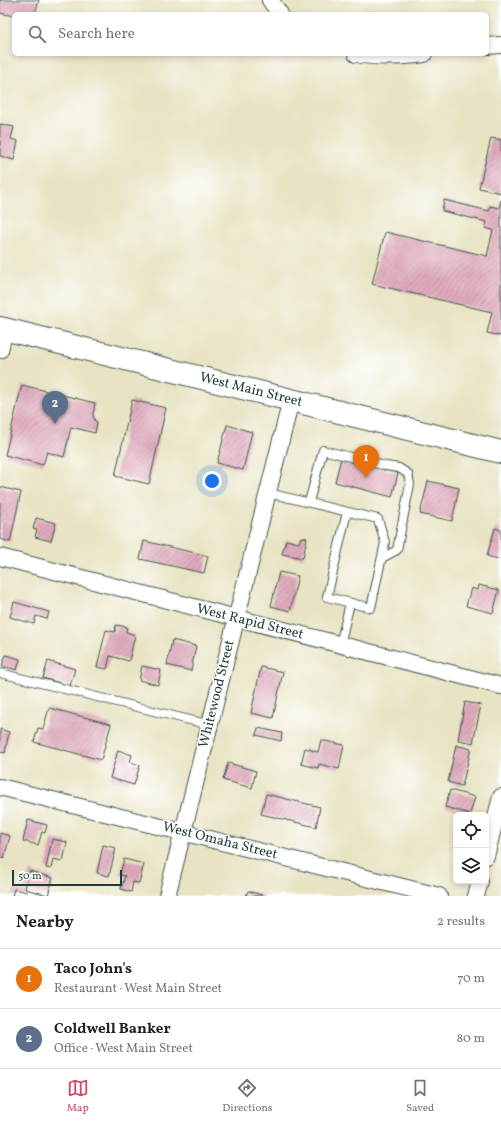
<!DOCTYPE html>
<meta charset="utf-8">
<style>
:root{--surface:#fff;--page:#f2f2f2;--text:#202124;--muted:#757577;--line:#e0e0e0;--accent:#d1495b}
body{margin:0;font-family:Vollkorn,serif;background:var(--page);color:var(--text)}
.controls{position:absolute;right:12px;bottom:12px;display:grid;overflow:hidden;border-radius:6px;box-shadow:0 2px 6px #0003}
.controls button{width:36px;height:36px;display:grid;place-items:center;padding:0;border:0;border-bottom:1px solid var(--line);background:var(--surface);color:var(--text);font:20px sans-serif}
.scale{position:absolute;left:12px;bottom:10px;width:110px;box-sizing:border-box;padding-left:4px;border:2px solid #1f3d34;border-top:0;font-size:11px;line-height:14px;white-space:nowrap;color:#1f3d34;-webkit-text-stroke:3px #fff;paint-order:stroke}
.you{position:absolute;left:212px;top:481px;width:14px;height:14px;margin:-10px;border:3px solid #fff;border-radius:50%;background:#1a73e8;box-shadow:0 0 0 6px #1a73e833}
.badge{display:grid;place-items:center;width:26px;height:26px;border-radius:50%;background:var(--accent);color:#fff;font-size:13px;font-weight:700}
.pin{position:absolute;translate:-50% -33px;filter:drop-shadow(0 1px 2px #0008)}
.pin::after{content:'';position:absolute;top:21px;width:14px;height:12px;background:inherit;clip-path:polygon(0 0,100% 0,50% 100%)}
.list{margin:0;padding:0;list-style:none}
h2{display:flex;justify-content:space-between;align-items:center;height:52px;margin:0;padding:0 16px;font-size:17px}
h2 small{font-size:13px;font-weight:400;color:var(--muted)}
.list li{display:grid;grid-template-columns:26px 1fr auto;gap:12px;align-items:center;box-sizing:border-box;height:60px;padding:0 16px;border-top:1px solid var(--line)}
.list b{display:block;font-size:15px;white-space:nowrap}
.list p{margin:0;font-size:13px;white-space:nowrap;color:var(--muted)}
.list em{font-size:13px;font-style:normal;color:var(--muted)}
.icon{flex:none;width:22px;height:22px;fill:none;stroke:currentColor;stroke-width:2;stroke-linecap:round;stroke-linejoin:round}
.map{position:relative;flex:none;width:501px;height:896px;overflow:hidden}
.search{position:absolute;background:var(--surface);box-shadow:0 2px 6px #0003;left:12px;right:12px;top:12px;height:44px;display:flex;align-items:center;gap:10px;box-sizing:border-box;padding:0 14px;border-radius:6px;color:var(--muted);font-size:15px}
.sheet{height:172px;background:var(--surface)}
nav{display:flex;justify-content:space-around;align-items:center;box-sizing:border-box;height:56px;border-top:1px solid var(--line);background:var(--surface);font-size:11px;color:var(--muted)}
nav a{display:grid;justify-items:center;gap:2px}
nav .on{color:var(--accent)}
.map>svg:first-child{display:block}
.building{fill:url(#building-hatch)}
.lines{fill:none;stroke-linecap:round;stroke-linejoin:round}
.service-casing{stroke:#3d5649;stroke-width:10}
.minor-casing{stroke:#3d5649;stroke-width:18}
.primary-casing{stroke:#3d5649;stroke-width:24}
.service{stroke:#fff;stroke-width:8}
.minor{stroke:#fff;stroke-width:16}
.primary{stroke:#fff;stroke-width:22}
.labels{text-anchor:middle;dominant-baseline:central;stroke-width:3;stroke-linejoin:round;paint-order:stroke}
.street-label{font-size:14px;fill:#1f3d34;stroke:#fff}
</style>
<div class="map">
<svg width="501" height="896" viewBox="0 0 501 896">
<defs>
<pattern id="building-hatch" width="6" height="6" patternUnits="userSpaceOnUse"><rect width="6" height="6" fill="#e0aabd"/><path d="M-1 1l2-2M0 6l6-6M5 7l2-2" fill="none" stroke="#b58c9a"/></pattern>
</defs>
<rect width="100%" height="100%" fill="#fff"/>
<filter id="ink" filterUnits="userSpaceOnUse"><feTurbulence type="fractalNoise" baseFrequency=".025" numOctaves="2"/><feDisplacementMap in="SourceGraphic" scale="8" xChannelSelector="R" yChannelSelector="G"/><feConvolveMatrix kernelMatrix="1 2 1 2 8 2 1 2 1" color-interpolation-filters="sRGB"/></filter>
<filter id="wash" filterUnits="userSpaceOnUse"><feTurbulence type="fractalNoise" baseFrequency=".012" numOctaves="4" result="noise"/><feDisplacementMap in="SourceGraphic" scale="16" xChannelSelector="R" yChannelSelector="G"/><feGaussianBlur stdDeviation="0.9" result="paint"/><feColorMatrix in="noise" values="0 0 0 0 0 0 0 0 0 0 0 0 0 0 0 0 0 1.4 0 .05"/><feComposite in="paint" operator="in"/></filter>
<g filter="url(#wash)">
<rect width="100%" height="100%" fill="#e8e3c2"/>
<g id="blocks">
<!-- building -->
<g class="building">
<path d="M0,0H39L35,14L20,12L19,14H14V16L0,13Z"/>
<path d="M0,124L14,127L11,139L18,141L14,160L0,156Z"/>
<path d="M491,138L501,140V193L479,188Z"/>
<path d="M444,200L489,211L490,206L499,208L501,200V336L487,333L492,312L372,284L385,232L487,256L493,230L485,228L487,222L442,211Z"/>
<path d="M22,385L95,403L93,415L95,421L97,422L95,433L71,427L64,457L47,452L43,465L5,455Z"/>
<path d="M132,400L166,408L149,484L115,476Z"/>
<path d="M227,425L252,432L243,470L217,463Z"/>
<path d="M341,458L398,473L392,497L335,482Z"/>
<path d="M428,481L459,488L452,521L420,514Z"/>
<path d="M0,487L21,492L10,542L0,539Z"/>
<path d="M36,518L56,523L51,541L35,537L37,530L33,529Z"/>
<path d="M495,528L501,530V560L487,556Z"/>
<path d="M301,537L307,538L303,558L282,554L286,540L299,543Z"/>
<path d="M144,541L208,556L204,573L140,559Z"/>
<path d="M279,572L298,576L290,611L271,606Z"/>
<path d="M479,585L499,590L493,613L466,606L471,588L478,590Z"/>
<path d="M14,602L49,612L47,619L36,616L34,624L10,617Z"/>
<path d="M116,625L127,627L126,632L135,635L129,661L110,656L107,669L97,667L106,630L115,632Z"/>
<path d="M172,640L196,646L191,671L167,665Z"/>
<path d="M6,655L20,659L17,670L2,666Z"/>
<path d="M48,661L75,669L70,686L43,678Z"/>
<path d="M142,666L161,670L158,685L139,680Z"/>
<path d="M261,667L283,672L273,718L251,713Z"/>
<path d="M465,702L481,705L473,743L458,740Z"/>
<path d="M49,708L111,724L101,760L34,742L38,728L43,729Z"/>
<path d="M258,728L282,733L281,741L256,735Z"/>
<path d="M0,729L9,732L5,753L0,752Z"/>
<path d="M321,740L344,745L339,769L319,764L318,768L301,764L305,748L318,752Z"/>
<path d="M456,745L471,749L462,786L448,782Z"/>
<path d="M118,750L132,755L130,762L140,765L134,785L110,778Z"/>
<path d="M228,763L256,771L252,788L223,780Z"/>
<path d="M450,790L475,797L470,814L445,807Z"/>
<path d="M266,794L320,807L316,827L261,814Z"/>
<path d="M28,820L47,825L45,833L42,832L38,845L23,841Z"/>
<path d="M0,833L10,836L4,858L0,857Z"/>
<path d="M52,839L67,842L63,861L53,859L51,869L46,868Z"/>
<path d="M103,845L116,848L109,876L97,873Z"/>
<path d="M124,859L144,864L139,883L133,882L131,892L121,889L125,876L120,875Z"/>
<path d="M29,871L53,878L48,895L25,889Z"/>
<path d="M14,889L27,892L26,896H12Z"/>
<path d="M248,891L266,896H246Z"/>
</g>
</g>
</g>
<g filter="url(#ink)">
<use href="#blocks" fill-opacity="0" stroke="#3d5649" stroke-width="1"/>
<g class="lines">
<defs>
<g id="service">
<path d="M268,493L378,519L385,542L371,608L327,597L347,512"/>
<path d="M309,502L323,450L386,466L399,468L408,474L410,484L397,550L382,558"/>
<path d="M340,645L350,603"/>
<path d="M0,673L210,725"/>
</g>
<g id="minor">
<path d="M270,0L280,14"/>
<path d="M487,46L501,45"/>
<path d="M356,54C379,58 401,57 424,54"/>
<path d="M0,350L5,329"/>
<path d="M0,557L501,686"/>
<path d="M0,787L439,896"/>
<path d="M486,856L501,797"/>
<path d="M167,896L291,400"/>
<path d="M476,896L480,881"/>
</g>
<path id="primary" d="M0,328L501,452"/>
</defs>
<!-- service casing -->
<use href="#service" class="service-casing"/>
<!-- minor casing -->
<use href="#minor" class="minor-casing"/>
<!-- primary casing -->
<use href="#primary" class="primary-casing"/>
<!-- service -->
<use href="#service" class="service"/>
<!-- minor -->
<use href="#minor" class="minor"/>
<!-- primary -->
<use href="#primary" class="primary"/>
</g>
</g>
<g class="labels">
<!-- street labels -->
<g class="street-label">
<text transform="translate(251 390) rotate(14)">West Main Street</text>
<text transform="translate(250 622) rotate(14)">West Rapid Street</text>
<text transform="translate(217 694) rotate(-76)">Whitewood Street</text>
<text transform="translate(220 841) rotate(14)">West Omaha Street</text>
</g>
</g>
</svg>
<div class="controls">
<button><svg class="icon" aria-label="locate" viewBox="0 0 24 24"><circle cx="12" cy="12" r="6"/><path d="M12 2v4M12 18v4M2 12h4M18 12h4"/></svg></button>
<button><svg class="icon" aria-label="layers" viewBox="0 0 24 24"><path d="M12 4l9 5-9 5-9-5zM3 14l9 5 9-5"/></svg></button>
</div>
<div class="scale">50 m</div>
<div class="you"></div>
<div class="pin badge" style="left:366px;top:478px;background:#e8710a">1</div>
<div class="pin badge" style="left:55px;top:424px;background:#5c6f8a">2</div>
<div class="search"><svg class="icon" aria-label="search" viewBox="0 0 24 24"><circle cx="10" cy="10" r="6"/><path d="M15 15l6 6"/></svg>Search here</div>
</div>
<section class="sheet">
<h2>Nearby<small>2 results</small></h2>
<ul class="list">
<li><span class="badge" style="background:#e8710a">1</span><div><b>Taco John's</b><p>Restaurant · West Main Street</p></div><em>70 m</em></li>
<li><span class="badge" style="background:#5c6f8a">2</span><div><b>Coldwell Banker</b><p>Office · West Main Street</p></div><em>80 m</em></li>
</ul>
</section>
<nav>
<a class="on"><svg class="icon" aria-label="map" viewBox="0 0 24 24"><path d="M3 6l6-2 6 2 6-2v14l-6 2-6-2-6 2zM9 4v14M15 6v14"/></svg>Map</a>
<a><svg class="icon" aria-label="directions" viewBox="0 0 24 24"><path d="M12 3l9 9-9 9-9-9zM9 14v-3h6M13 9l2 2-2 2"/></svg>Directions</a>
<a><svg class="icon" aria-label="saved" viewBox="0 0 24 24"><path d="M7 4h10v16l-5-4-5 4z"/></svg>Saved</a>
</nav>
